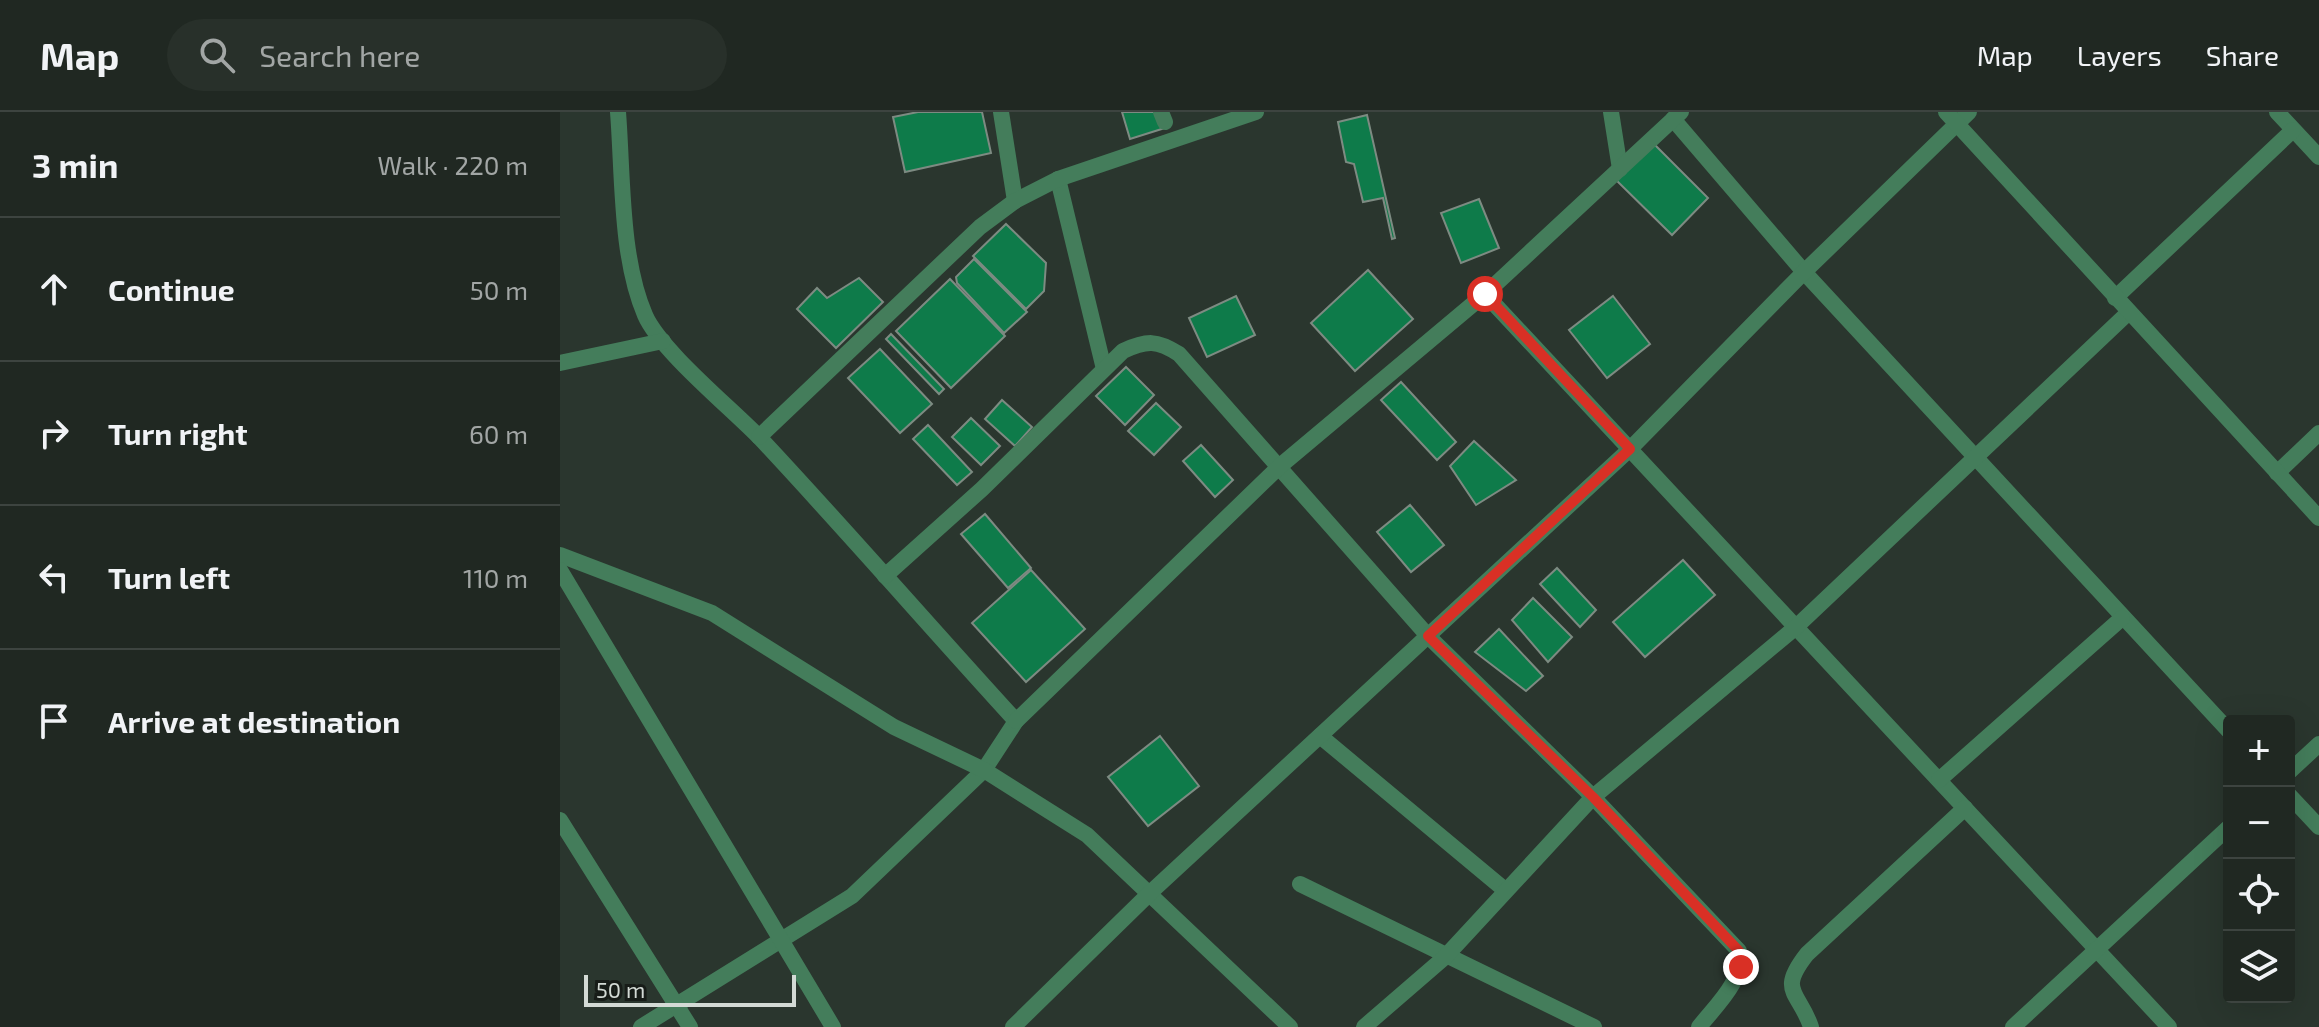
<!DOCTYPE html>
<meta charset="utf-8">
<style>
:root{--surface:#202822;--page:#28302a;--text:#f1f3f6;--muted:#a2a6a5;--line:#3d4440}
body{margin:0;font-family:"Exo 2",sans-serif;background:var(--page);color:var(--text)}
.controls{position:absolute;right:24px;bottom:24px;display:grid;overflow:hidden;border-radius:8px;box-shadow:0 8px 32px #0002}
.controls button{width:72px;height:72px;display:grid;place-items:center;padding:0;border:0;border-bottom:2px solid var(--line);background:var(--surface);color:var(--text);font:40px sans-serif}
.scale{position:absolute;left:24px;bottom:20px;width:212px;box-sizing:border-box;padding-left:8px;border:4px solid #d3dad5;border-top:0;font-size:22px;line-height:28px;white-space:nowrap;color:#d3dad5;-webkit-text-stroke:6px #171c18;paint-order:stroke}
.stop{position:absolute;width:24px;height:24px;margin:-18px;border:6px solid #d93025;border-radius:50%;background:#fff}
.stop.end{background:#d93025;border-color:#fff;box-shadow:0 2px 8px #0008}
.list{margin:0;padding:0;list-style:none}
h2{display:flex;justify-content:space-between;align-items:center;height:104px;margin:0;padding:0 32px;font-size:34px}
h2 small{font-size:26px;font-weight:400;color:var(--muted)}
.list li{display:grid;grid-template-columns:52px 1fr auto;gap:24px;align-items:center;box-sizing:border-box;height:144px;padding:0 32px;border-top:2px solid var(--line)}
.list b{display:block;font-size:30px;white-space:nowrap}
.list em{font-size:26px;font-style:normal;color:var(--muted)}
.icon{flex:none;width:44px;height:44px;fill:none;stroke:currentColor;stroke-width:2;stroke-linecap:round;stroke-linejoin:round}
.map{position:relative;flex:none;width:1759px;height:915px;overflow:hidden}
header{display:flex;align-items:center;gap:48px;box-sizing:border-box;height:112px;padding:0 40px;background:var(--surface);border-bottom:2px solid var(--line)}
header strong{font-size:38px}
nav{display:flex;gap:44px;margin-inline-start:auto;font-size:28px}
.search{width:560px;height:72px;background:var(--page);display:flex;align-items:center;gap:20px;box-sizing:border-box;padding:0 28px;border-radius:44px;color:var(--muted);font-size:30px}
main{display:flex}
aside{flex:1;background:var(--surface)}
.map>svg:first-child{display:block}
.building{fill:#0e7b4a;stroke:#7d8b82;stroke-width:2}
.lines{fill:none;stroke-linecap:round;stroke-linejoin:round}
.minor{stroke:#447d5b;stroke-width:16}
.tertiary{stroke:#447d5b;stroke-width:16}
.route{stroke:#d93025;stroke-width:10}
</style>
<header>
<strong>Map</strong>
<div class="search"><svg class="icon" aria-label="search" viewBox="0 0 24 24"><circle cx="10" cy="10" r="6"/><path d="M15 15l6 6"/></svg>Search here</div>
<nav><a>Map</a><a>Layers</a><a>Share</a></nav>
</header>
<main>
<aside>
<h2>3 min<small>Walk · 220 m</small></h2>
<ul class="list">
<li><svg class="icon" aria-label="ahead" viewBox="0 0 24 24"><path d="M12 20V5M6 11l6-6 6 6"/></svg><div><b>Continue</b></div><em>50 m</em></li>
<li><svg class="icon" aria-label="right" viewBox="0 0 24 24"><path d="M7 20v-9h11M14 6l5 5-5 5"/></svg><div><b>Turn right</b></div><em>60 m</em></li>
<li><svg class="icon" aria-label="left" viewBox="0 0 24 24"><path d="M17 20v-9H6M10 6l-5 5 5 5"/></svg><div><b>Turn left</b></div><em>110 m</em></li>
<li><svg class="icon" aria-label="arrive" viewBox="0 0 24 24"><path d="M6 21V4h12l-3 4 3 4H6"/></svg><div><b>Arrive at destination</b></div></li>
</ul>
</aside>
<div class="map">
<svg width="1759" height="915" viewBox="0 0 1759 915">
<rect width="100%" height="100%" fill="#2a362e"/>
<!-- building -->
<g class="building">
<path d="M358,0H422L431,41L345,60L333,5Z"/>
<path d="M562,0H604L608,15L570,27Z"/>
<path d="M807,3L835,126L832,127L823,86L803,90L794,52L786,50L778,10Z"/>
<path d="M1091,29L1148,86L1112,123L1054,66Z"/>
<path d="M919,87L939,136L901,151L881,101Z"/>
<path d="M446,112L486,151L484,179L466,197L413,144Z"/>
<path d="M414,147L467,200L444,221L397,171L396,165Z"/>
<path d="M808,158L853,207L795,259L751,211Z"/>
<path d="M299,166L323,190L276,236L237,197L257,176L267,186Z"/>
<path d="M390,167L445,224L391,276L336,219Z"/>
<path d="M676,184L695,223L647,245L629,206Z"/>
<path d="M1053,184L1090,232L1047,266L1009,218Z"/>
<path d="M331,222L384,277L379,282L326,227Z"/>
<path d="M320,237L372,292L340,321L288,266Z"/>
<path d="M566,255L594,283L565,313L536,284Z"/>
<path d="M841,270L896,330L877,348L821,288Z"/>
<path d="M442,288L472,315L455,334L425,307Z"/>
<path d="M596,291L621,315L594,343L568,319Z"/>
<path d="M411,306L440,334L421,353L392,325Z"/>
<path d="M368,313L412,360L397,373L353,327Z"/>
<path d="M914,329L956,368L916,393L890,354Z"/>
<path d="M641,333L673,368L655,385L623,349Z"/>
<path d="M850,393L884,433L851,460L817,420Z"/>
<path d="M425,402L471,456L448,476L401,422Z"/>
<path d="M1123,448L1155,483L1085,545L1053,510Z"/>
<path d="M997,456L1036,498L1020,515L980,472Z"/>
<path d="M471,458L525,517L466,570L412,511Z"/>
<path d="M973,486L1012,525L988,550L952,508Z"/>
<path d="M939,517L983,564L966,579L915,540Z"/>
<path d="M600,624L639,674L588,714L548,665Z"/>
</g>
<g class="lines">
<!-- minor -->
<g class="minor">
<path d="M58,0C63,63 60,145 85,203C100,238 171,296 200,326C287,419 370,515 456,609L424,658L292,784L81,915"/>
<path d="M441,0L455,89"/>
<path d="M601,0L605,10"/>
<path d="M1051,0L1060,57"/>
<path d="M1717,0L1759,45"/>
<path d="M1113,7L1244,160L1669,619"/>
<path d="M498,67L544,257"/>
<path d="M925,182L1609,915"/>
<path d="M1555,186L1733,18"/>
<path d="M0,251L103,229"/>
<path d="M199,325L420,115L455,89L498,67L696,0"/>
<path d="M1717,361L1759,321"/>
<path d="M0,443L152,501L334,615L424,658L527,723L730,915"/>
<path d="M0,458L273,915"/>
<path d="M325,464L422,377L563,239C587,228 597,228 619,242L868,524L1033,685L1179,839C1184,869 1157,892 1139,915"/>
<path d="M456,609L720,354L925,182L1121,0"/>
<path d="M760,624L945,778"/>
<path d="M1729,660L1759,632"/>
<path d="M1379,668L1562,506"/>
<path d="M1729,683L1759,715"/>
<path d="M0,708L130,915"/>
<path d="M740,772L1034,915"/>
<path d="M453,915L591,780L1070,337L1244,160L1409,0"/>
<path d="M804,915L885,845L1033,685L1236,515L1569,200"/>
<path d="M1251,915C1239,879 1217,880 1247,842L1405,696"/>
<path d="M1453,915L1669,715"/>
</g>
<!-- tertiary -->
<path class="tertiary" d="M1386,0L1759,406"/>
</g>
<g class="lines">
<!-- route -->
<path class="route" d="M925,182L1070,337L868,524L1033,685L1179,839L1181,855"/>
</g>
</svg>
<div class="controls">
<button>+</button>
<button>−</button>
<button><svg class="icon" aria-label="locate" viewBox="0 0 24 24"><circle cx="12" cy="12" r="6"/><path d="M12 2v4M12 18v4M2 12h4M18 12h4"/></svg></button>
<button><svg class="icon" aria-label="layers" viewBox="0 0 24 24"><path d="M12 4l9 5-9 5-9-5zM3 14l9 5 9-5"/></svg></button>
</div>
<div class="scale">50 m</div>
<div class="stop" style="left:925px;top:182px"></div>
<div class="stop end" style="left:1181px;top:855px"></div>
</div>
</main>
